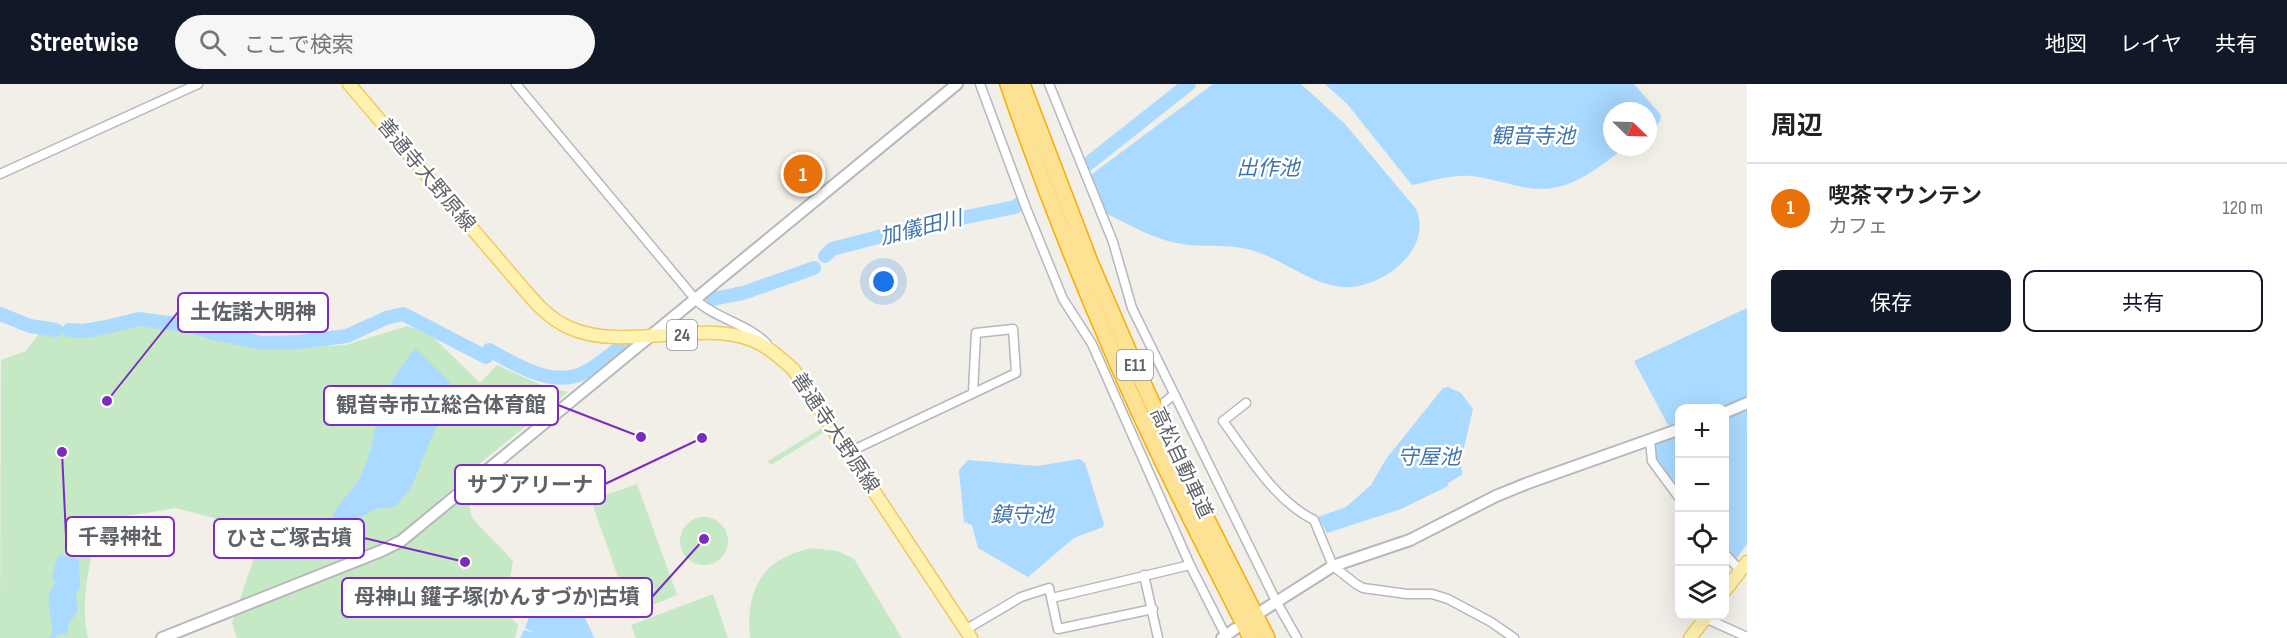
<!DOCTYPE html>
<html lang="ja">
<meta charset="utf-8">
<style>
:root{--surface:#fff;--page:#f6f6f6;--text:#222;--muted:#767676;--line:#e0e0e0;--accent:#111827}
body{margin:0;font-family:"Sofia Sans Condensed","Noto Sans JP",sans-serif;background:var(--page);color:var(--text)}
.controls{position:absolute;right:18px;bottom:18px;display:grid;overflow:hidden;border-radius:12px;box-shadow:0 6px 24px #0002}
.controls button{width:54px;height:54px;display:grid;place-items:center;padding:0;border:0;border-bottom:2px solid var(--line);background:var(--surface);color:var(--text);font:30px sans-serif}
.compass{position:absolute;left:1603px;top:18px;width:54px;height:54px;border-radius:50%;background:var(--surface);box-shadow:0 6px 24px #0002;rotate:113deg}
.you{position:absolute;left:884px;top:198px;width:21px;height:21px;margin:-15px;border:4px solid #fff;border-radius:50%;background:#1a73e8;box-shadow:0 0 0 9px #1a73e833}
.badge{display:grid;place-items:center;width:39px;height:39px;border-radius:50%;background:var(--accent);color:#fff;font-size:20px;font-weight:700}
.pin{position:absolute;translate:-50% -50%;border:3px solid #fff;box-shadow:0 2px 6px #0006}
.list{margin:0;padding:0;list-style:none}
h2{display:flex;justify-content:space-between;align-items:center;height:78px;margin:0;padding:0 24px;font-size:26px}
h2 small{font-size:20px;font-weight:400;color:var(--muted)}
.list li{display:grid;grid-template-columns:39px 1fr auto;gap:18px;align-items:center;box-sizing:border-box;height:90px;padding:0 24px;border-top:2px solid var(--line)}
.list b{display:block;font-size:22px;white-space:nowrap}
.list p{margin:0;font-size:20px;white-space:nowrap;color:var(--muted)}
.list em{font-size:20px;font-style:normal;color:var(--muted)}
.actions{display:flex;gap:12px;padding:18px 24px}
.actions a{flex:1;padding:14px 0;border:2px solid var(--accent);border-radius:12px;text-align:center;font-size:21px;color:var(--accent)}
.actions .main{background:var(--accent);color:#fff}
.icon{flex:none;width:33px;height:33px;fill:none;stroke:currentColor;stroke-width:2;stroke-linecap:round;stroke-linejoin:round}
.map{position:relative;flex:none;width:1747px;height:554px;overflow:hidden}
header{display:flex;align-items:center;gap:36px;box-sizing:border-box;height:84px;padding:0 30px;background:var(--accent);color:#fff}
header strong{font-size:28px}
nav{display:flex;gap:33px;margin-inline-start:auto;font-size:21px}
.search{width:420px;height:54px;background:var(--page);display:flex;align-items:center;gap:15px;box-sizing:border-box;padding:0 21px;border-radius:33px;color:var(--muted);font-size:22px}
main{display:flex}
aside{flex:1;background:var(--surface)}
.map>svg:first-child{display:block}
.green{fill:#c5e8c5}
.water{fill:#aadaff}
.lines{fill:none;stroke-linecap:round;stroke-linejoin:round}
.river{stroke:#aadaff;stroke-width:14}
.minor-casing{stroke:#b5b8bc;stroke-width:11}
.tertiary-casing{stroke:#b5b8bc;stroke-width:14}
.primary-casing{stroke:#f2c960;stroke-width:15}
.motorway-casing{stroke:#f9ab00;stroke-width:18}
.minor{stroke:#fff;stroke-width:8}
.tertiary{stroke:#fff;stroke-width:10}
.primary{stroke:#fff2af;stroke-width:12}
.motorway{stroke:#fde293;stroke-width:15}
.labels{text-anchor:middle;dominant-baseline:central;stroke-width:5;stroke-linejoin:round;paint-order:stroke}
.shield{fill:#fff;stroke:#8f9295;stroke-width:1.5}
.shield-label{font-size:18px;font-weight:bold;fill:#5f6368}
.street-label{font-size:20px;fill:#5f6368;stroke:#fff}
.water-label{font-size:21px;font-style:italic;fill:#4174aa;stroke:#fff}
.leader{fill:none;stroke:#7b2cbf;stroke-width:2}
.callout-dot{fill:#7b2cbf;stroke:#fff;stroke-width:2}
.callout{fill:#fff;stroke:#7b2cbf;stroke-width:2}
.callout-label{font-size:21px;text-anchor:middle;font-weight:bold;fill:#5f6368}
</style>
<header>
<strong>Streetwise</strong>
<div class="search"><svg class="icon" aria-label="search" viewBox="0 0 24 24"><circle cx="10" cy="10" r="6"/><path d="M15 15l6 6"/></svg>ここで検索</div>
<nav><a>地図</a><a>レイヤ</a><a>共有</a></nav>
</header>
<main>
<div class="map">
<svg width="1747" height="554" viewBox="0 0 1747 554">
<rect width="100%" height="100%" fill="#f1efe8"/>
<!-- green -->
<g class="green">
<path d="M134,240L173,243L266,265L346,261L407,242L429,249L480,299L497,281L539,300L568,308L463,393L472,434L513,477L505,527L518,541L515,554H237L232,539L263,447L176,424L100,436C91,473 79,515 88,554H0L1,276L26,267L40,248L101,247Z"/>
<path d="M824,343L826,347L771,381L768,377Z"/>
<path d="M637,400L677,511L631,530L591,416Z"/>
<circle cx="704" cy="457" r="24"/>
<path d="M812,464L838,467L854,475L902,554H750C745,505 763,474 812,464Z"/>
<path d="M713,510L728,554H636L631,541Z"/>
</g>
<!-- water -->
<g class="water">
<path d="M1213,0H1301L1345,40L1416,125C1434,166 1381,205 1344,203C1311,201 1283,175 1251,166C1230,160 1210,163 1188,161C1157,157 1131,142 1104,128L1091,93L1092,90Z"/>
<path d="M1325,0H1634L1660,30C1663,39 1655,42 1648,47V27H1612V63H1626C1605,78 1584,97 1558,103C1528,110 1501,95 1472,92C1452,90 1431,97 1412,101L1348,21Z"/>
<path d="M1747,224V313L1723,324H1680L1679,340L1671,343L1668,341L1634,277Z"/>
<path d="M415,264L468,316L448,329L435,345L411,404L395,423L375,425L359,435L331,446C329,425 349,412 359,395C374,368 374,335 387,307C393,292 406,277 415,264Z"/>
<path d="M1448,303L1461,309L1473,325L1461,376L1462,391L1448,399V402L1401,425L1327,449L1318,433L1346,423L1371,401L1386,375L1443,304Z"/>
<path d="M1747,324V460L1736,475L1725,463V333Z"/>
<path d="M1679,349V409L1656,376L1654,359Z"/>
<path d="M1080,375L1085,379L1104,440L1103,443L1074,454L1028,493L978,464L972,441L964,438L959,386L968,376L1037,382Z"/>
<path d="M58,471L79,475L80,503L76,509L78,527L69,539L67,549L58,551L55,554H49L53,547C51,530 43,514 55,499L52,492Z"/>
<path d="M544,504C570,504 586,532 594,554H520L524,546L535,549L525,544L536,514Z"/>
</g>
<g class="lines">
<!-- river -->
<g class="river">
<path d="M1089,79L1189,0"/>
<path d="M825,172L832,165L913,144L1015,123L1019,120"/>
<path d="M713,215L743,209L814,184"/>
<path d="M0,230L30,242L56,246"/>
<path d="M69,246L84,247L106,243L139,235L191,242L214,249L262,259L298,258L347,252L386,234L403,230L486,273"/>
<path d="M489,266C515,280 550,303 581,290C597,283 612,269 627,258"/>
</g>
<defs>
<g id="minor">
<path d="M516,0L696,216C716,235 749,240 767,260"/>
<path d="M980,0L1026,124L1063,215L1092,260L1190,481L1227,554"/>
<path d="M1049,0L1113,158L1132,224L1276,517L1297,554"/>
<path d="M0,90L198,0"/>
<path d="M1165,318L1173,311"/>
<path d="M1246,319L1223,337C1249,372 1274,416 1314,436L1333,482L1356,500L1363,504L1407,510H1432L1448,515L1491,538L1514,554"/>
<path d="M1650,356L1652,377L1680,415"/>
<path d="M849,368L1016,289L1013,245L976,249L973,308"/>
<path d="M1724,469L1740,486"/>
<path d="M1144,491L1158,554"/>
<path d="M1052,514L1190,481"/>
<path d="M1705,534L1747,553"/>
<path d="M965,546L1021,513L1049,504L1058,545L1153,525"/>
</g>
<g id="tertiary">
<path d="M1724,329L1747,319"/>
<path d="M1262,527L1333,482L1410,456L1496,412L1528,399L1680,345"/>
<path d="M162,554L381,467L401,457L957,0"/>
<path d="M1222,554L1235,545"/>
</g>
<g id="primary">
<path d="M349,0L516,196C532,215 547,234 570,244C624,268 700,235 752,256C769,263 780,274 793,285L971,554"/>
<path d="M1724,508L1747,478"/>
<path d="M1690,554L1707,532"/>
</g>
<g id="motorway">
<path d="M1008,0C1039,90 1074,180 1112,267C1154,365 1203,459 1251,554"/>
<path d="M1022,0L1090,178L1128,266L1189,400L1267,554"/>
</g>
</defs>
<!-- minor casing -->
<use href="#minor" class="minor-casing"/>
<!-- tertiary casing -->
<use href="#tertiary" class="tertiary-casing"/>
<!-- primary casing -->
<use href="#primary" class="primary-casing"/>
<!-- motorway casing -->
<use href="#motorway" class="motorway-casing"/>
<!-- minor -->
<use href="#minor" class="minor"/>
<!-- tertiary -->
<use href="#tertiary" class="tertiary"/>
<!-- primary -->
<use href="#primary" class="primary"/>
<!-- motorway -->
<use href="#motorway" class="motorway"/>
</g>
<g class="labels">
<!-- shield labels -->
<g class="shield">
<rect x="667" y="236" width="30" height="30" rx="4.5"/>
<rect x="1117" y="266" width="36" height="30" rx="4.5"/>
</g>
<g class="shield-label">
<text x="682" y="251">24</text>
<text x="1135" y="281">E11</text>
</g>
<!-- street labels -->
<g class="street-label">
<text transform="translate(426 91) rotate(50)">善通寺大野原線</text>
<text transform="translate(835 349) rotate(56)">善通寺大野原線</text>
<text transform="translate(1181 379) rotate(65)">高松自動車道</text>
</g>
<!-- water labels -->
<g class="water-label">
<text x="1533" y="52">観音寺池</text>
<text x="1268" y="84">出作池</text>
<text transform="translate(921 144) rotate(-14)">加儀田川</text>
<text x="1429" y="373">守屋池</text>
<text x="1022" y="431">鎮守池</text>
</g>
</g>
<!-- callouts -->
<path class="leader" d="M107 317L178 228M641 353L558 321M702 354L605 400M62 368L66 452M465 478L364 454M704 455L652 513"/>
<g class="callout-dot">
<circle cx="107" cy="317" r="6"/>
<circle cx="641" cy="353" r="6"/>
<circle cx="702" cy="354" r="6"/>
<circle cx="62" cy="368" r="6"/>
<circle cx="465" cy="478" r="6"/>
<circle cx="704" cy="455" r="6"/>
</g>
<g class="callout">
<rect x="178" y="209" width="150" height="39" rx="6"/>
<rect x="324" y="302" width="234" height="39" rx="6"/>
<rect x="455" y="381" width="150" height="39" rx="6"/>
<rect x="66" y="433" width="108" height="39" rx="6"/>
<rect x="214" y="435" width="150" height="39" rx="6"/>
<rect x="342" y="494" width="310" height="39" rx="6"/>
</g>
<g class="callout-label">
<text x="253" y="235">土佐諾大明神</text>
<text x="441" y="328">観音寺市立総合体育館</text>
<text x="530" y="408">サブアリーナ</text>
<text x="120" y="460">千尋神社</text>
<text x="289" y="461">ひさご塚古墳</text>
<text x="497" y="520">母神山 鑵子塚(かんすづか)古墳</text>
</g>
</svg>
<div class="controls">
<button>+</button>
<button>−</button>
<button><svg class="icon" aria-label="locate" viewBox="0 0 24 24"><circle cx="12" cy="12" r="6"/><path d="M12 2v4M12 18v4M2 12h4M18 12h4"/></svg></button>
<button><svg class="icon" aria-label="layers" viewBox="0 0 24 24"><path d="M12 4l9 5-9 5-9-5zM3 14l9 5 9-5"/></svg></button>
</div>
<svg class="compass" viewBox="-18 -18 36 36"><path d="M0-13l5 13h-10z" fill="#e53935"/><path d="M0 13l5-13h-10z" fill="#767676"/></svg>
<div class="you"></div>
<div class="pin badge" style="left:803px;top:90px;background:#e8710a">1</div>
</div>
<aside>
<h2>周辺<small></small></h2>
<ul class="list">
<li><span class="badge" style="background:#e8710a">1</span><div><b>喫茶マウンテン</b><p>カフェ</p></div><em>120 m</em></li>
</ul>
<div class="actions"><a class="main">保存</a><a>共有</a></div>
</aside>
</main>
